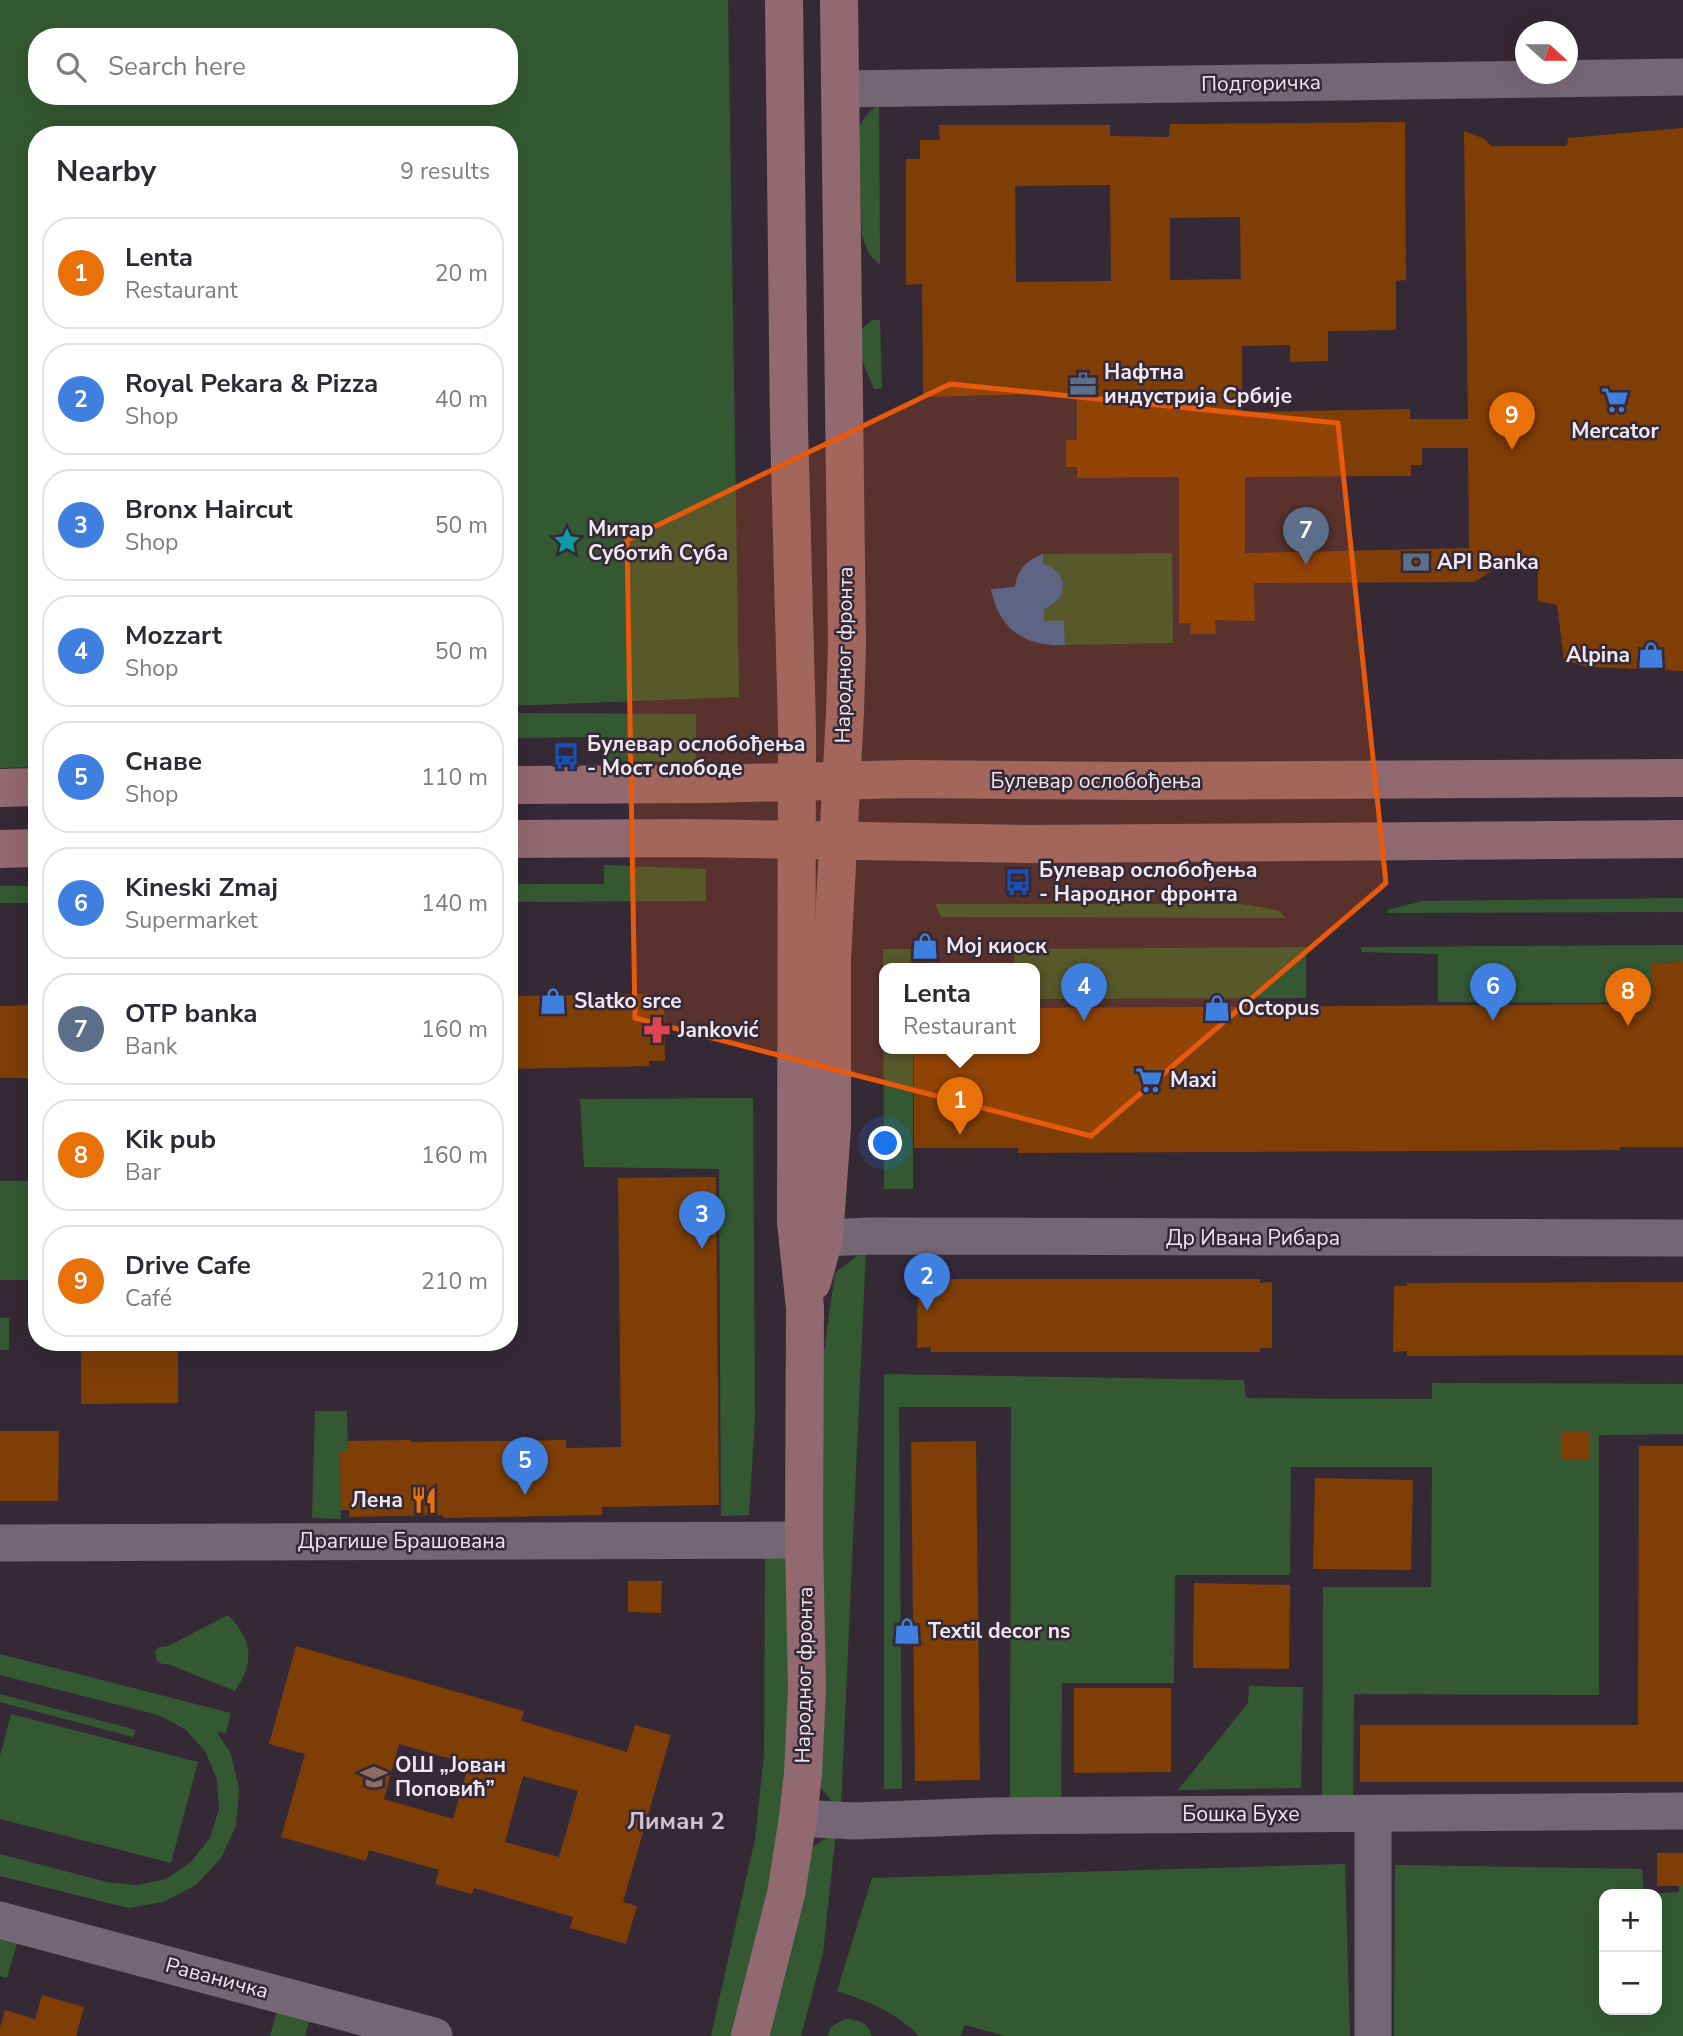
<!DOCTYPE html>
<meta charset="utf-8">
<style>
:root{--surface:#fff;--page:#f7f7f7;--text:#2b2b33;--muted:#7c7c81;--line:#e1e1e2;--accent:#3c737b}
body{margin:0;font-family:"Nunito Sans",sans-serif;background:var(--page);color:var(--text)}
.controls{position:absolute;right:21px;bottom:21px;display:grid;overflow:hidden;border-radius:14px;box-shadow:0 7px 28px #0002}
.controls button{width:63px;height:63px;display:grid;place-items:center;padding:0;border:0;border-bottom:2px solid var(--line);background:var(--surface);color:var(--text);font:35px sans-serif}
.compass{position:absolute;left:1515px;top:21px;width:63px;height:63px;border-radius:50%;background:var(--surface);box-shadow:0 7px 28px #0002;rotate:111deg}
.you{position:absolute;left:886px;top:1144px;width:24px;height:24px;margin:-18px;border:5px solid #fff;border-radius:50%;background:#1a73e8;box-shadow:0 0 0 10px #1a73e833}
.badge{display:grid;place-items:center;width:46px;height:46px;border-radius:50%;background:var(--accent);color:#fff;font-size:23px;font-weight:700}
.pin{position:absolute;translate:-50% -58px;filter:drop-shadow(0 2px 4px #0008)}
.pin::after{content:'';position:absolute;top:37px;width:24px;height:21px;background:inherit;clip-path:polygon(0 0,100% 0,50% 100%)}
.popup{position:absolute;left:879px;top:963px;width:161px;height:91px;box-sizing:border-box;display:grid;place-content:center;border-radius:14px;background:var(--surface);filter:drop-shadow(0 2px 5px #0005);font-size:23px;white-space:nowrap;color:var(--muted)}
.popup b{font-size:26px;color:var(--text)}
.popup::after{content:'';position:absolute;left:50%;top:100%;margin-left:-14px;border:14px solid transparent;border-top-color:var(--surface)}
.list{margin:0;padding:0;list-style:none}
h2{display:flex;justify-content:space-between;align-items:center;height:91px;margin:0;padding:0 28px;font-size:30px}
h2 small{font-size:23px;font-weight:400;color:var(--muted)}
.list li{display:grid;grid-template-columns:46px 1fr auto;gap:21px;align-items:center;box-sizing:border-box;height:112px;margin:0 14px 14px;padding:0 14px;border:2px solid var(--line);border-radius:28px}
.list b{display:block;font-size:26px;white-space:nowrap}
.list p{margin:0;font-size:23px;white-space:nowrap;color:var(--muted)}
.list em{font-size:23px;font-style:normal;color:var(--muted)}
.icon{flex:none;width:38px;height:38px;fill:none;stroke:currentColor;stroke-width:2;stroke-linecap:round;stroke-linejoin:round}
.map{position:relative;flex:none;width:1683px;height:2036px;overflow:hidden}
.search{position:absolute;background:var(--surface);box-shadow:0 7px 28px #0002;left:28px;top:28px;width:490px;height:77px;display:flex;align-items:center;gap:18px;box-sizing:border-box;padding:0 24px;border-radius:28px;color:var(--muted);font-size:26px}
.panel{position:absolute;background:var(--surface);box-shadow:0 7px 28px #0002;left:28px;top:126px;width:490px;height:1225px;border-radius:28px}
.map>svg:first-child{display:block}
.green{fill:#345932;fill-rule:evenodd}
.water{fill:#3c67a3}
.building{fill:#7e3e06;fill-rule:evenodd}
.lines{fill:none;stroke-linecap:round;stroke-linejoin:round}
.street{stroke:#756675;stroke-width:37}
.secondary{stroke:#936971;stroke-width:38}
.marked{fill:#e8590c;fill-opacity:0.2;stroke:#e8590c;stroke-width:5;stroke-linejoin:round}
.labels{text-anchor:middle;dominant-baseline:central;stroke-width:5;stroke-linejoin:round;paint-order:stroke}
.street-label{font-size:21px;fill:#f0e7f0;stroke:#362936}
.poi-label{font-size:21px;font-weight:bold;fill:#f0e7f0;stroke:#362936;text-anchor:start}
.quarter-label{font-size:24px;font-weight:bold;fill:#d3c2d3;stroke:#362936}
</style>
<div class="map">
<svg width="1683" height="2036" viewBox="0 0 1683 2036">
<rect width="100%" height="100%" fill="#362936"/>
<!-- green -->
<g class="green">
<path d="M0,0H728L739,697L509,706V135H37V767L0,768ZM37,37H509V96H37Z"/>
<path d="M879,105L880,265L869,254L862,236L858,132C862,119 867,112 879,105Z"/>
<path d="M872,320H880L882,388L874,389C868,372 852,346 863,328C865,325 869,323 872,320Z"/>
<path d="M1172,553L1173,643L1065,645L1064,621H1044V609L1053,605L1043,564V554Z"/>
<path d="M509,713L696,714V762L607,761L608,737L509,738Z"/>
<path d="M604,865L706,869V901L509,902V884H604Z"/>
<rect x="0" y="886" width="37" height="17"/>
<path d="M1683,898V912L1388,913L1387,910L1422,901Z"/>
<path d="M935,904H1242L1278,910L1286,918L941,917Z"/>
<path d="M1683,945V962L1651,963V1003L1438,1002V954L1362,952L1360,947Z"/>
<path d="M1306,947V998L1035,999V969H1014V949Z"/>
<path d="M883,949H912V969H885V1049H913V1189H884Z"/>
<path d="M753,1098L755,1418L749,1515L721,1516L719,1169L584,1167L580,1099Z"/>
<rect x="0" y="1181" width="37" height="99"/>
<path d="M866,1249L841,1806L833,1803L820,1787L823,1359L835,1273Z"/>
<rect x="0" y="1318" width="9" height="32"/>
<path d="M884,1374L1244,1380L1246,1398L1432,1399V1383L1683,1384V1434L1599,1435V1695L1354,1694L1353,1797H1322L1323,1587H1431L1432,1467H1291L1290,1575H1175L1174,1683H1062L1061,1814H1010L1011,1407H899L902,1789H884Z"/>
<path d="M315,1411H347L348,1451H340L341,1519L312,1518Z"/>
<path d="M765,1554L790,1556V1726L772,1882L735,2036H711L755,1839L764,1755Z"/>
<path d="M228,1615C253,1641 255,1662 235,1691L168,1664H162L157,1661L155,1652L159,1647L168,1646Z"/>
<path d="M0,1654L231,1713L226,1733L217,1732L231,1754L239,1789L236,1826L221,1858L196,1885L163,1902L128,1908L0,1876V1854L107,1882L137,1885L166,1879L191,1862L210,1838L219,1809L217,1779L205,1751L185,1729L158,1715L0,1675Z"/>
<path d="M1249,1686L1303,1687L1301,1788L1178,1790L1248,1703Z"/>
<path d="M0,1694L136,1730L133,1737L0,1702Z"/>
<path d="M11,1714L198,1762L171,1863L0,1819V1756Z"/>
<path d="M836,1832L823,1953L801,2036H765L809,1849Z"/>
<path d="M1345,1864L1350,2036H1005L965,2025L960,2036H919C894,2011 870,2002 837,1991L872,1878Z"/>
<path d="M1395,1865L1642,1869L1644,1894L1679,1892V1870H1683V2036H1394ZM1604,1894H1657V2010H1604Z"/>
<path d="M0,1920L22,1926L7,1978L0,1976Z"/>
<path d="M281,1996L314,2004L305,2036H270Z"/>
<path d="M845,2019C859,2019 868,2023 872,2036H827L832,2026Z"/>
</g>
<!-- water -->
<path class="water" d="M1043,554V564C1070,572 1069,599 1044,609V621H1064L1065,645C1024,647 999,629 991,589L1015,587C1017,570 1026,560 1043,554Z"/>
<!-- building -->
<g class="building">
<path d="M1405,122L1406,280L1396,281V330L1328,331V361L1290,362V345L1242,346V412L1410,409V419H1468L1464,131L1485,139L1491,146H1567L1568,138L1683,128V671L1588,667L1564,660L1557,605L1538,601V561L1500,562L1490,572L1474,582L1254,583L1255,621L1215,620L1216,634H1190L1191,623H1179V477L1077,478V467H1066V440H1077V393L923,397L922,284L906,285V159H920V140H940L939,125H1110V136L1169,137L1170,124ZM1110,185L1111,281L1016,282L1015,186ZM1240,217L1241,279L1170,280V218ZM1422,448H1468L1469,548L1245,553V477L1411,476V465H1422Z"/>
<path d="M1683,962V1147H1620V1150L1018,1153V1148H914V1049H1035V1008L1651,1004V963Z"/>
<path d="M648,994V998H664L665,1061H649V1066L509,1069V996Z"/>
<path d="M37,1005V1078H0V1006Z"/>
<path d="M716,1177L719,1505L602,1507V1515L443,1518V1515L349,1517V1510H341L340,1451H348V1441L411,1440V1442L566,1440V1448L621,1447L618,1178Z"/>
<path d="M931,1279H1260V1283L1272,1282V1348H1260V1352H931V1347L917,1348L918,1282H931Z"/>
<path d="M1683,1282V1355L1407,1356V1351L1393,1352L1394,1286H1407V1283Z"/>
<path d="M81,1342H178V1403L81,1404Z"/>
<path d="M0,1431H59L58,1501H0Z"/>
<path d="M1562,1432H1590V1459H1561Z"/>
<path d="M976,1441L980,1780L915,1781L911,1442Z"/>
<path d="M1639,1446H1683V1782H1360V1725H1638Z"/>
<path d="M1315,1478L1413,1480L1411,1570L1313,1569Z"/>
<path d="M628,1581H662L661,1613L628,1612Z"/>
<path d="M1194,1583L1290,1585L1289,1669L1193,1668Z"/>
<path d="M296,1646L524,1711L521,1721L627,1752L635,1725L671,1735L623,1902L637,1906L626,1944L570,1928L573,1917L474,1888L472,1894L435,1884L439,1870L369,1850L366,1861L281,1837L305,1754L269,1744ZM399,1744L469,1764L453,1819L384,1799ZM523,1776L578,1791L559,1857L505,1842Z"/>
<path d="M1074,1688H1171V1772L1074,1773Z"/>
<rect x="1657" y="1853" width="26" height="33"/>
<path d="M42,1995L84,2007L76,2036H0V2028L5,2010L35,2019Z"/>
</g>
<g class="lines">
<!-- street -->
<g class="street">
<path d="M840,89L1683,77"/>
<path d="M824,1238L869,1236L1683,1238"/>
<path d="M0,1543L804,1540"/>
<path d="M798,1818L854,1821L990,1816L1683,1811"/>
<path d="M0,1920L434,2036"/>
<path d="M1373,2036V1814"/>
</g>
<!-- secondary -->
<g class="secondary">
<path d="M509,785L708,784L907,779L1137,781L1683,778"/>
<path d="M0,788L37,787"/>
<path d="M509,839L687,838L1026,844L1683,839"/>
<path d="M0,849L37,848"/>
<path d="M812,1282L824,1238L832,1127V960L845,712L847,644L839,0"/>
<path d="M750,2036L786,1894L798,1818L803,1774L807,1689L804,1540L805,1308L796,1222L797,728L789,426L784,0"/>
</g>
</g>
<!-- marked area -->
<path class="marked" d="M950,384L1338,423L1386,883L1091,1136L635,1018L627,540Z"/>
<!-- icons -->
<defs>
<symbol id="office-bare" viewBox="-9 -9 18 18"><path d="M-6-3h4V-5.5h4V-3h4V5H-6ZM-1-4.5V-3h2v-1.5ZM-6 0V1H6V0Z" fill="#5c6f8a" stroke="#362936" stroke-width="2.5" paint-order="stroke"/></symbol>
<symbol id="supermarket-bare" viewBox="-9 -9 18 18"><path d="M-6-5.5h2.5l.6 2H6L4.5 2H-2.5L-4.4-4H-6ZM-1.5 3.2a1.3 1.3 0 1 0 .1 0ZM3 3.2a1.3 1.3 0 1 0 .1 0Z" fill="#3f7fe0" stroke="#362936" stroke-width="2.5" paint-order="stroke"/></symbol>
<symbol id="sight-bare" viewBox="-9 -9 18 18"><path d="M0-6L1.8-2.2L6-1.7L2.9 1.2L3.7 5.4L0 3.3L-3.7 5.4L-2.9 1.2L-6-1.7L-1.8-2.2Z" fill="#0f9aa8" stroke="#362936" stroke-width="2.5" paint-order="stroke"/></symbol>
<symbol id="bank-bare" viewBox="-9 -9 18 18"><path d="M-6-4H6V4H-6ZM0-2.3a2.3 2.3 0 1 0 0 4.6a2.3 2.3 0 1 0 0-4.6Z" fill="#5c6f8a" stroke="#362936" stroke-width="2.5" paint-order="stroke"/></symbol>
<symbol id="shop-bare" viewBox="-9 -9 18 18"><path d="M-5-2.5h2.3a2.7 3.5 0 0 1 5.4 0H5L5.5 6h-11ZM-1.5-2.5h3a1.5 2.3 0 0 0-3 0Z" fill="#3f7fe0" stroke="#362936" stroke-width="2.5" paint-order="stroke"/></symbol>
<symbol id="bus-bare" viewBox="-9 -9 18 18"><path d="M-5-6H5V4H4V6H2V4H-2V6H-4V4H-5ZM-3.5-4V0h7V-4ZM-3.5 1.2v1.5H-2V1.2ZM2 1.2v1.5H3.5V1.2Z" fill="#1a4fb4" stroke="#362936" stroke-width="2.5" paint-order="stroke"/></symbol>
<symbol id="pharmacy-bare" viewBox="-9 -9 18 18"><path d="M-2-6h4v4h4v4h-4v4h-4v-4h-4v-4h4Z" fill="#e0444e" stroke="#362936" stroke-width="2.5" paint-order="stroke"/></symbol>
<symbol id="restaurant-bare" viewBox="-9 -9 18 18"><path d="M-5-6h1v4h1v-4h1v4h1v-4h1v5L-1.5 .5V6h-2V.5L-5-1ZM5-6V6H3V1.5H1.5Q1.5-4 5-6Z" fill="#e8710a" stroke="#362936" stroke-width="2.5" paint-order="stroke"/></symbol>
<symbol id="school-bare" viewBox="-9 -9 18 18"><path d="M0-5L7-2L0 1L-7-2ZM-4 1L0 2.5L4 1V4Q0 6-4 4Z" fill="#8d6e63" stroke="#362936" stroke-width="2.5" paint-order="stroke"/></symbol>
</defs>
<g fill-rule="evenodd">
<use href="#office-bare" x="1064" y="365" width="38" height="38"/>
<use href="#supermarket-bare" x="1596" y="381" width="38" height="38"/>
<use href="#sight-bare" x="548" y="522" width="38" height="38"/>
<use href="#bank-bare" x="1397" y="543" width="38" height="38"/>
<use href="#shop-bare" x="1632" y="636" width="38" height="38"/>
<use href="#bus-bare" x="547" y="737" width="38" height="38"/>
<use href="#bus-bare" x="999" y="863" width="38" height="38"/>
<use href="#shop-bare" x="906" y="927" width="38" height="38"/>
<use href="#shop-bare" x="534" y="982" width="38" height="38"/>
<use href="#shop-bare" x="1198" y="989" width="38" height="38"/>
<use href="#pharmacy-bare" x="638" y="1011" width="38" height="38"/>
<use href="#supermarket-bare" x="1130" y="1061" width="38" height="38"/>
<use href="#restaurant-bare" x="405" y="1481" width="38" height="38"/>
<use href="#shop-bare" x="888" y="1612" width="38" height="38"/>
<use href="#school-bare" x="355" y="1758" width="38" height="38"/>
</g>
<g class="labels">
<!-- street labels -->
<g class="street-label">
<text transform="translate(1261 83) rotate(-1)">Подгоричка</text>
<text transform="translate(844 655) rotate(-89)">Народног фронта</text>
<text x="1096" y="781">Булевар ослобођења</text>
<text x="1253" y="1238">Др Ивана Рибара</text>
<text x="402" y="1541">Драгише Брашована</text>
<text transform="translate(804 1675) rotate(-89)">Народног фронта</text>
<text x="1241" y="1814">Бошка Бухе</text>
<text transform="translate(217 1978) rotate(15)">Раваничка</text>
</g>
<!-- poi labels -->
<g class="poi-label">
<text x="1104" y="372">Нафтна<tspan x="1104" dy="24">индустрија Србије</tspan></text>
<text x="1615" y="431" text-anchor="middle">Mercator</text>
<text x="588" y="529">Митар<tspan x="588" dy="24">Суботић Суба</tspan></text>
<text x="1437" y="562">API Banka</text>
<text x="1630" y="655" text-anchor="end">Alpina</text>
<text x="587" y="744">Булевар ослобођења<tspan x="587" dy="24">- Мост слободе</tspan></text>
<text x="1039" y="870">Булевар ослобођења<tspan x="1039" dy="24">- Народног фронта</tspan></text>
<text x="946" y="946">Мој киоск</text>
<text x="574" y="1001">Slatko srce</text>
<text x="1238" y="1008">Octopus</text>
<text x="678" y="1030">Janković</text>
<text x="1170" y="1080">Maxi</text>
<text x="403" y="1500" text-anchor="end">Лена</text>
<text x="928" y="1631">Textil decor ns</text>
<text x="395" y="1765">ОШ „Јован<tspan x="395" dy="24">Поповић”</tspan></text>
</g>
<!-- quarter labels -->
<g class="quarter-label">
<text x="676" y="1821">Лиман 2</text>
</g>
</g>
</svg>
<div class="controls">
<button>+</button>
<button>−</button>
</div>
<svg class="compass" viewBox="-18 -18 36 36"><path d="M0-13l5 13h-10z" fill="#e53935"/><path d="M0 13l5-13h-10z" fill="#7c7c81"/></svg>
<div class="you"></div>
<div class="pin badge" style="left:960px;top:1135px;background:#e8710a">1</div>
<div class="popup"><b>Lenta</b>Restaurant</div>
<div class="pin badge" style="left:927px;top:1311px;background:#3f7fe0">2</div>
<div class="pin badge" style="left:702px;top:1249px;background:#3f7fe0">3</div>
<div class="pin badge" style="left:1084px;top:1021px;background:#3f7fe0">4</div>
<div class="pin badge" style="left:525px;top:1495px;background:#3f7fe0">5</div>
<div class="pin badge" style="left:1493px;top:1021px;background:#3f7fe0">6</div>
<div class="pin badge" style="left:1306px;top:565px;background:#5c6f8a">7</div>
<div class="pin badge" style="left:1628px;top:1026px;background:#e8710a">8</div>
<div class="pin badge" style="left:1512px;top:450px;background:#e8710a">9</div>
<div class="search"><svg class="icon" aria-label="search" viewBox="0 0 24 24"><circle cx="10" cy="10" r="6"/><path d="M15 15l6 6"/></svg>Search here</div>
<section class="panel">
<h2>Nearby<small>9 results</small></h2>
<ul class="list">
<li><span class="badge" style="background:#e8710a">1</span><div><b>Lenta</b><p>Restaurant</p></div><em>20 m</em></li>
<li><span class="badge" style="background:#3f7fe0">2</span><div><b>Royal Pekara &amp; Pizza</b><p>Shop</p></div><em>40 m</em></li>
<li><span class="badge" style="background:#3f7fe0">3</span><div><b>Bronx Haircut</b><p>Shop</p></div><em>50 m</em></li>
<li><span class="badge" style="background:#3f7fe0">4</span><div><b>Mozzart</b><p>Shop</p></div><em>50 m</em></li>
<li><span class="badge" style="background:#3f7fe0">5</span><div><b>Снаве</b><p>Shop</p></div><em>110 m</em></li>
<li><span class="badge" style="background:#3f7fe0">6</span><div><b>Kineski Zmaj</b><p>Supermarket</p></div><em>140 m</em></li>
<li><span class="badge" style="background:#5c6f8a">7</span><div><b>OTP banka</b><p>Bank</p></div><em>160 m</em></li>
<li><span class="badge" style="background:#e8710a">8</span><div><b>Kik pub</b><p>Bar</p></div><em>160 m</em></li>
<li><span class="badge" style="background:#e8710a">9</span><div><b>Drive Cafe</b><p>Café</p></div><em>210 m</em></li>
</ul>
</section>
</div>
